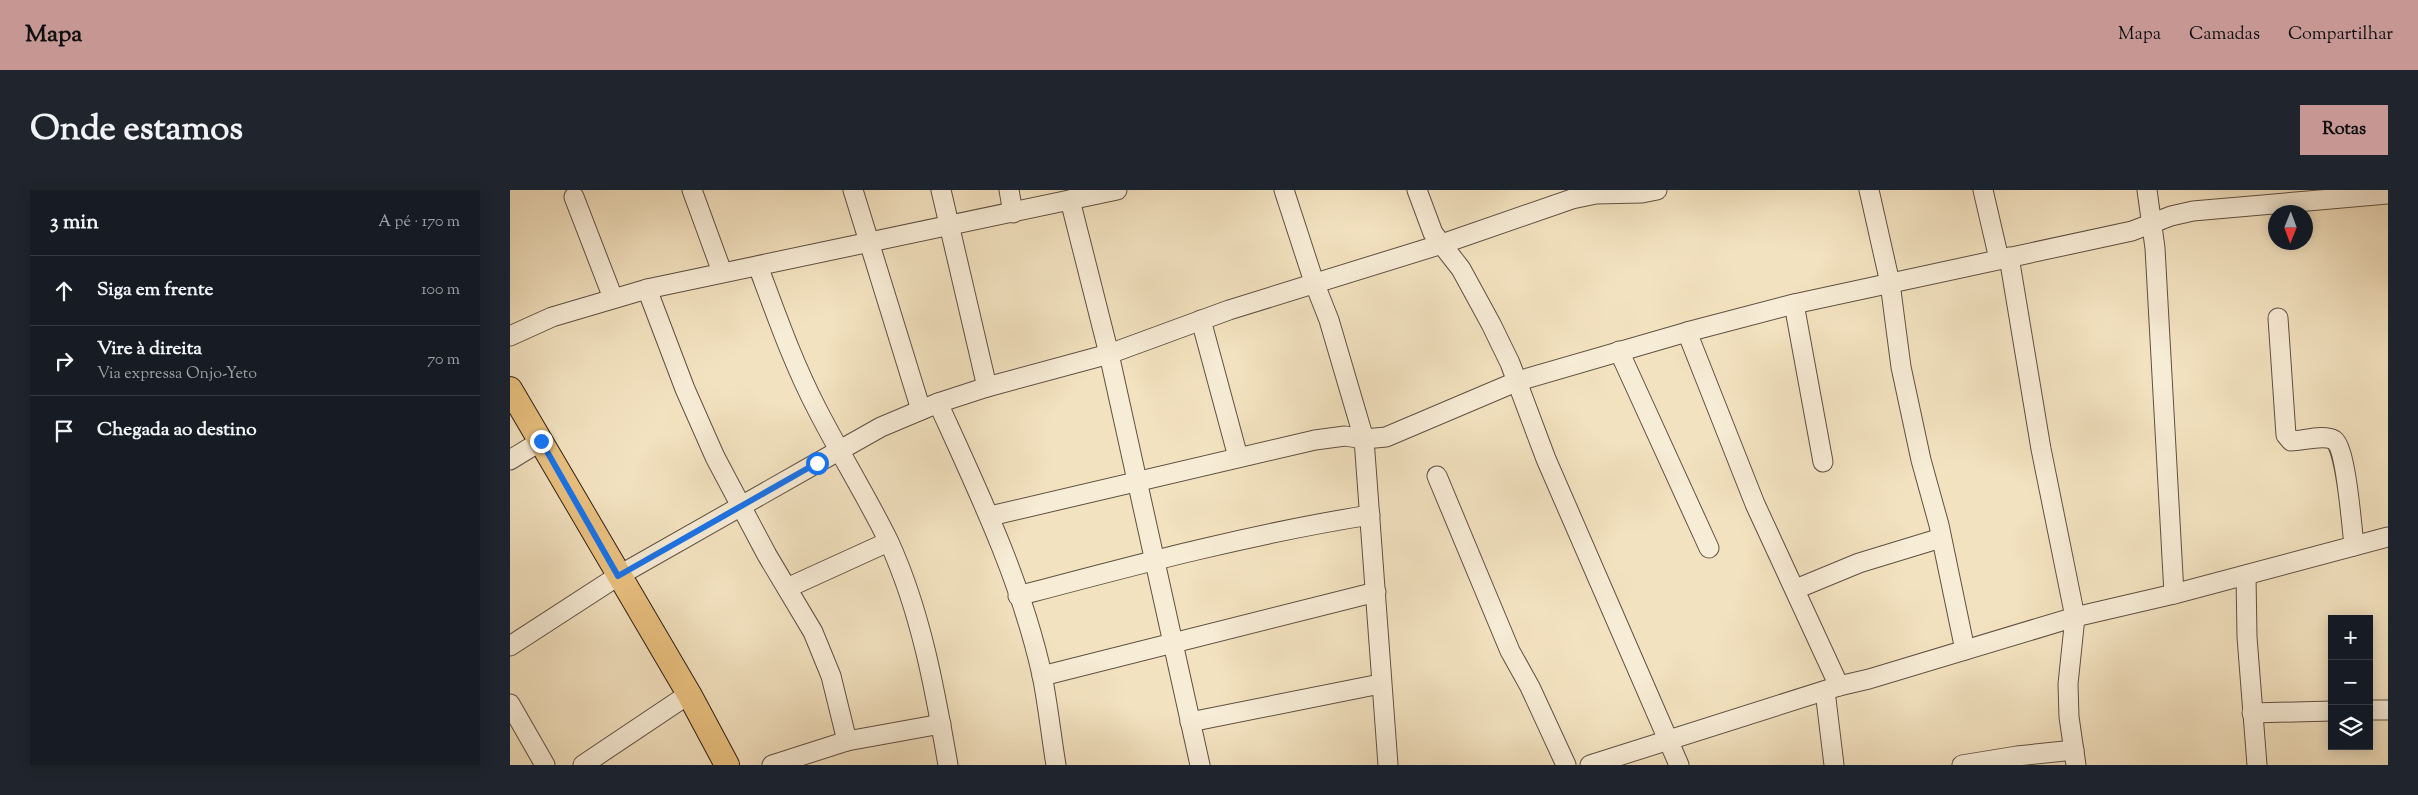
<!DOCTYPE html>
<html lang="pt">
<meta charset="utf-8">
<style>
:root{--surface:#171b24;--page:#20242c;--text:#f1f3f6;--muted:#9ea1a6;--line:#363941;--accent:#c59692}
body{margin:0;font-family:"Sorts Mill Goudy",serif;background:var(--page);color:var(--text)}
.controls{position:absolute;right:15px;bottom:15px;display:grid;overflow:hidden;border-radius:0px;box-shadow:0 2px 12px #0003}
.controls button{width:45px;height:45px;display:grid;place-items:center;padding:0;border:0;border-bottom:1px solid var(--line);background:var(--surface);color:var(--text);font:25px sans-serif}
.compass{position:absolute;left:1758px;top:15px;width:45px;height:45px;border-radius:50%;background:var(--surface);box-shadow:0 2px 12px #0003;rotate:181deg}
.stop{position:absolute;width:15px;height:15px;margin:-11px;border:4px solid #1a73e8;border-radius:50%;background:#fff}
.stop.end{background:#1a73e8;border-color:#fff;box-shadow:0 1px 5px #0008}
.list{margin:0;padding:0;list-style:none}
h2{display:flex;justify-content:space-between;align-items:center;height:65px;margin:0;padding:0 20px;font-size:21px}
h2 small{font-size:16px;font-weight:400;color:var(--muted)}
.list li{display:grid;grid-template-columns:32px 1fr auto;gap:15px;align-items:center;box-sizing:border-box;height:70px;padding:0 20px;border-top:1px solid var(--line)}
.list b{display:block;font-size:19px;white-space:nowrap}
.list p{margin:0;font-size:16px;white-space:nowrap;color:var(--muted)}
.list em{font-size:16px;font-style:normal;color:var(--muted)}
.icon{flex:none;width:28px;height:28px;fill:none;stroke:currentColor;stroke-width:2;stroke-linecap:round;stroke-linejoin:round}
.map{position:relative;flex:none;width:1878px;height:575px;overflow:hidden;border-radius:0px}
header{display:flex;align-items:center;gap:30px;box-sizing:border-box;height:70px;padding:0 25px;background:var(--accent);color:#111}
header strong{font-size:24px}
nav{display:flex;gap:28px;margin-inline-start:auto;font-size:18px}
.intro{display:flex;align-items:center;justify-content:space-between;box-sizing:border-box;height:120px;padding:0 30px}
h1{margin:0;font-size:35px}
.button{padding:12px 22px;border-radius:0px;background:var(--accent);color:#111;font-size:18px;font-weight:700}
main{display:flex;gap:30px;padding:0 30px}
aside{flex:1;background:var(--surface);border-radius:0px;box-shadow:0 2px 12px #0003}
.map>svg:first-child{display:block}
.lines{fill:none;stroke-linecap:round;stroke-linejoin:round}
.minor-casing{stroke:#5f5042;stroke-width:21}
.major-casing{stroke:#2e1f18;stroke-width:26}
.minor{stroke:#f7ecd6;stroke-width:19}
.major{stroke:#eac180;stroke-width:24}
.route{stroke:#1a73e8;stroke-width:6}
</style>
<header>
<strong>Mapa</strong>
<nav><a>Mapa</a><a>Camadas</a><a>Compartilhar</a></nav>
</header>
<div class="intro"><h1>Onde estamos</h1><a class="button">Rotas</a></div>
<main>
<aside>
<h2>3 min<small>A pé · 170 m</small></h2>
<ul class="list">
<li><svg class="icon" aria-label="ahead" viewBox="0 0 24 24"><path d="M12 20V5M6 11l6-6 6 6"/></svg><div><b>Siga em frente</b></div><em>100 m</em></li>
<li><svg class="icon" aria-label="right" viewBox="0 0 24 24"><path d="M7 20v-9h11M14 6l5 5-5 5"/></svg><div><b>Vire à direita</b><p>Via expressa Onjo-Yeto</p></div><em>70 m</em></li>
<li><svg class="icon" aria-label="arrive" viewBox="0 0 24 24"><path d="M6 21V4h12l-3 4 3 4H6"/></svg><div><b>Chegada ao destino</b></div></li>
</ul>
</aside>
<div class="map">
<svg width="1878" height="575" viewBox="0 0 1878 575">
<rect width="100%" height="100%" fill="#f3e2c0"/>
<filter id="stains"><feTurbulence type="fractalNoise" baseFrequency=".004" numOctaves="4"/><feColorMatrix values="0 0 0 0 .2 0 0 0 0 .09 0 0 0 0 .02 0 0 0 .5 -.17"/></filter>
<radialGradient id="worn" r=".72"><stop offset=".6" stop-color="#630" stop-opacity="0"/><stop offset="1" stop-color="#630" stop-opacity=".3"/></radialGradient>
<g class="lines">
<defs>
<g id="minor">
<path d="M182,0L212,82"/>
<path d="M343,0L411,220"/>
<path d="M431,0L477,197"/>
<path d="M499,0L503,23"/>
<path d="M774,0L804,92L819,130L854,249L878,575"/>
<path d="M907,0L923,43L951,79L981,134L1000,173L1036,269L1169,575"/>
<path d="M1359,0L1380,93L1391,177L1411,270L1429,335L1455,460"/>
<path d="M1473,0L1489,69"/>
<path d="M1637,0L1645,58L1664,404"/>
<path d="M64,7L103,108"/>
<path d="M560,10L599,164L690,575"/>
<path d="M1499,67L1531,259L1565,427L1558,494L1559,527L1566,575"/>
<path d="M248,76C266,124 283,173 307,219C330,264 357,307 379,352C411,422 425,500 438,575"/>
<path d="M137,99L175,199L205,267L257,365L303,442L321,486L337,551"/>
<path d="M1284,114L1313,272"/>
<path d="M1768,128L1776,245L1781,251C1793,251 1813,244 1824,250C1836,258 1842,338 1844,356"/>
<path d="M691,130L728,267"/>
<path d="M1177,142L1245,314L1329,496"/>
<path d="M0,146L42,127L137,99L607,0"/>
<path d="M1109,161L1199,358"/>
<path d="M428,213C468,301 511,390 532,485C538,515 541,545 546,575"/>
<path d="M0,270L31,251"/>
<path d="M927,286L1000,461L1020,497L1056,575"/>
<path d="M480,326L805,250L835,246L854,249L876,247L1008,191L1177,142L1284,114L1622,41L1661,26L1683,21L1878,4"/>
<path d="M1736,385L1737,447L1747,575"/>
<path d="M277,398L378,352"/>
<path d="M1286,399L1349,373L1431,348"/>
<path d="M508,406C625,375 740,344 860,325"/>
<path d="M0,456L108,386L307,273L371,237L428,213L477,197L599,164L719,120L932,54L1062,9L1086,4L1132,3L1147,0"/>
<path d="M532,486L866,402"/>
<path d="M1315,501L1324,575"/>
<path d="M0,514L35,575"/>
<path d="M1859,520H1878"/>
<path d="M1742,523L1822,521"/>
<path d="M680,532L870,494"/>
<path d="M73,575L179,504"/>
<path d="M262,575L337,551L431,534"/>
<path d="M1080,575L1329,496L1359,489L1565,427L1664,404L1878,347"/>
<path d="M1452,575L1507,566L1564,560"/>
</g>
<path id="major" d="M0,199L179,504L217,575"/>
</defs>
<!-- minor casing -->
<use href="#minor" class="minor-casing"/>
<!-- major casing -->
<use href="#major" class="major-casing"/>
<!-- minor -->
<use href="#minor" class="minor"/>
<!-- major -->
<use href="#major" class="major"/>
</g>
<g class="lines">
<!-- route -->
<path class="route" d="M31,251L108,386L307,273"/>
</g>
<rect width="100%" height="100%" filter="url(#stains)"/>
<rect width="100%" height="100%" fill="url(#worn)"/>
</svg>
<div class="controls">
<button>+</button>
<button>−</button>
<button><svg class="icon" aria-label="layers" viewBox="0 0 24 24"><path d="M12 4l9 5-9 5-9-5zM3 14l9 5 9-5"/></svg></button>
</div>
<svg class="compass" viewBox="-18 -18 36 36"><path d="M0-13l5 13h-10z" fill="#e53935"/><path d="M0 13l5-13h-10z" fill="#9ea1a6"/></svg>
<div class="stop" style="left:307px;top:273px"></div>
<div class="stop end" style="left:31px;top:251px"></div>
</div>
</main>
